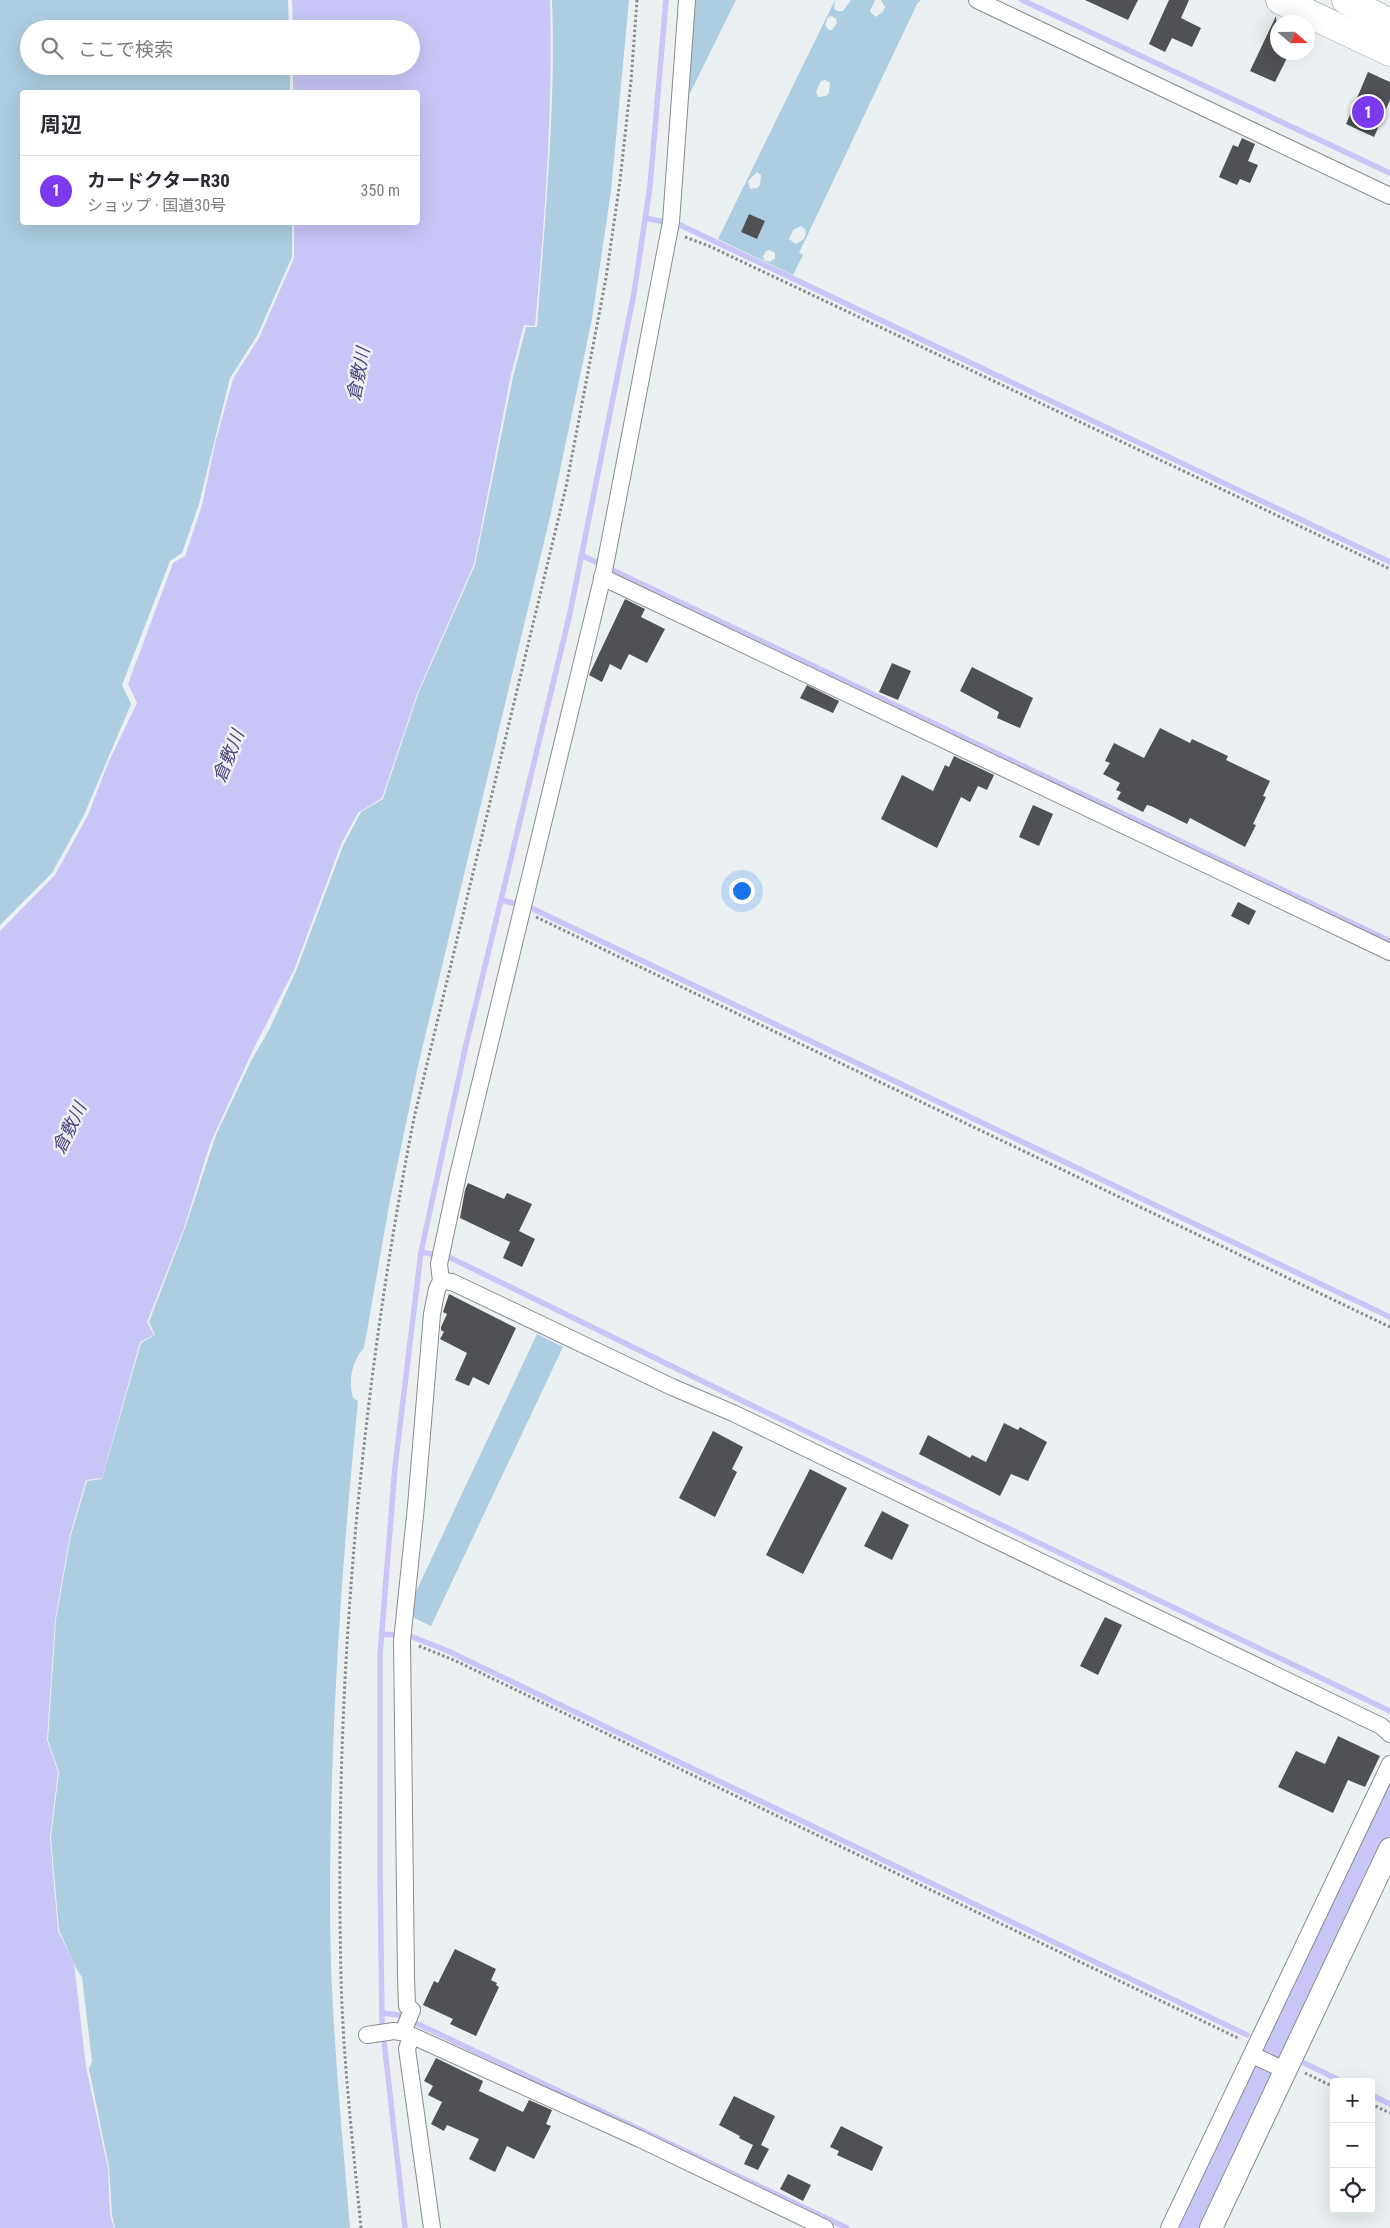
<!DOCTYPE html>
<html lang="ja">
<meta charset="utf-8">
<style>
:root{--surface:#fff;--page:#f2f2f3;--text:#2b2b33;--muted:#7c7c81;--line:#e1e1e2;--accent:#7c3aed}
body{margin:0;font-family:"Roboto Condensed","Noto Sans JP",sans-serif;background:var(--page);color:var(--text)}
.controls{position:absolute;right:15px;bottom:15px;display:grid;overflow:hidden;border-radius:5px;box-shadow:0 5px 20px #0002}
.controls button{width:45px;height:45px;display:grid;place-items:center;padding:0;border:0;border-bottom:1px solid var(--line);background:var(--surface);color:var(--text);font:25px sans-serif}
.compass{position:absolute;left:1270px;top:15px;width:45px;height:45px;border-radius:50%;background:var(--surface);box-shadow:0 5px 20px #0002;rotate:110deg}
.you{position:absolute;left:741px;top:890px;width:18px;height:18px;margin:-12px;border:4px solid #fff;border-radius:50%;background:#1a73e8;box-shadow:0 0 0 8px #1a73e833}
.badge{display:grid;place-items:center;width:32px;height:32px;border-radius:50%;background:var(--accent);color:#fff;font-size:16px;font-weight:700}
.pin{position:absolute;translate:-50% -50%;border:2px solid #fff;box-shadow:0 1px 5px #0006}
.list{margin:0;padding:0;list-style:none}
h2{display:flex;justify-content:space-between;align-items:center;height:65px;margin:0;padding:0 20px;font-size:21px}
h2 small{font-size:16px;font-weight:400;color:var(--muted)}
.list li{display:grid;grid-template-columns:32px 1fr auto;gap:15px;align-items:center;box-sizing:border-box;height:70px;padding:0 20px;border-top:1px solid var(--line)}
.list b{display:block;font-size:19px;white-space:nowrap}
.list p{margin:0;font-size:16px;white-space:nowrap;color:var(--muted)}
.list em{font-size:16px;font-style:normal;color:var(--muted)}
.icon{flex:none;width:28px;height:28px;fill:none;stroke:currentColor;stroke-width:2;stroke-linecap:round;stroke-linejoin:round}
.map{position:relative;flex:none;width:1390px;height:2228px;overflow:hidden}
.search{position:absolute;background:var(--surface);box-shadow:0 5px 20px #0002;left:20px;top:20px;width:400px;height:55px;display:flex;align-items:center;gap:12px;box-sizing:border-box;padding:0 18px;border-radius:28px;color:var(--muted);font-size:19px}
.panel{position:absolute;background:var(--surface);box-shadow:0 5px 20px #0002;left:20px;top:90px;width:400px;height:135px;border-radius:5px}
.map>svg:first-child{display:block}
.green{fill:#adcde0;fill-rule:evenodd}
.water{fill:#c7c6f6}
.lines{fill:none;stroke-linecap:round;stroke-linejoin:round}
.stream{stroke:#c7c6f6;stroke-width:5.5}
.river{stroke:#c7c6f6;stroke-width:34}
.building{fill:#4f5154}
.street-casing{stroke:#888d8f;stroke-width:18}
.secondary-casing{stroke:#888d8f;stroke-width:24}
.highway-casing{stroke:#888d8f;stroke-width:29}
.path{stroke:#898c8e;stroke-width:3;stroke-dasharray:2.5 2.5;stroke-linecap:butt}
.street{stroke:#fff;stroke-width:16}
.secondary{stroke:#fff;stroke-width:22}
.highway{stroke:#fff;stroke-width:28}
.labels{text-anchor:middle;dominant-baseline:central;stroke-width:5;stroke-linejoin:round;paint-order:stroke}
.water-label{font-size:18px;font-style:italic;fill:#4a4480;stroke:#ebf0f3}
</style>
<div class="map">
<svg width="1390" height="2228" viewBox="0 0 1390 2228">
<rect width="100%" height="100%" fill="#ebf0f3"/>
<!-- green -->
<g class="green">
<path d="M0,0H288L289,29H29V66H290V92H22V222L292,223V257L257,336L230,378L199,504L182,553L170,561L122,685L131,704L84,815L52,873L0,925Z"/>
<path d="M552,0H629L611,191L592,319L550,517L418,1066L390,1200L364,1348C352,1360 348,1381 353,1398L358,1401C341,1569 330,1736 330,1904C330,2012 341,2120 350,2228H115L112,2215L109,2167L89,2069L92,2061L82,1977L77,1970L59,1930L51,1838L59,1772L48,1740L56,1619L71,1535L87,1481L102,1479L141,1343L155,1335L149,1322L185,1228L216,1135L251,1061L269,1030L296,971L343,846L361,812L383,799L418,694L475,565L513,377L526,327H537C545,218 556,109 552,0Z"/>
<path d="M694,0H736L687,99Z"/>
<path d="M835,0L834,8L837,11H843L851,0H875L870,11L875,17L883,12L885,7L881,0H921L917,4L799,253L803,255L793,275L718,239ZM832,16L836,19L837,23L832,30H829L825,25L828,17ZM825,80L830,83L829,93L826,96L818,97L816,92L821,81ZM757,172L761,175L760,185L757,188L750,189L748,181ZM749,214L765,221L757,239L741,232ZM801,226L805,229L806,234L804,239L796,244L789,239L793,230ZM770,250L775,253V258L770,262L764,260L763,256L766,251Z"/>
<path d="M537,1334L563,1347L431,1626L408,1615L413,1598Z"/>
</g>
<!-- water -->
<path class="water" d="M292,0H550C553,109 545,218 535,326L524,325L511,375L474,564L417,694L382,798L358,813L342,842L294,970L254,1048L210,1144L184,1228L147,1322L154,1335L140,1342L102,1478L86,1480L70,1535L55,1620L47,1740L58,1772L50,1838L58,1931L74,1963L86,2067L108,2168L110,2214L114,2228H0V931L55,875L88,815L109,761L137,703L128,684L173,563L185,556L202,505L216,440L233,379L259,338L294,258V223L418,222V92H293V66H411V29H293Z"/>
<g class="lines">
<!-- stream -->
<g class="stream">
<path d="M1022,0L1390,173"/>
<path d="M645,218L665,222"/>
<path d="M678,224L1390,562"/>
<path d="M581,555L1390,941"/>
<path d="M502,900L516,904"/>
<path d="M529,907L1390,1317"/>
<path d="M421,1252L451,1258L753,1406L1390,1711"/>
<path d="M381,1634L410,1636L448,1651L1247,2035"/>
<path d="M382,2013L399,2015L847,2228"/>
<path d="M1265,2044L1277,2050"/>
<path d="M1304,2063L1343,2082"/>
<path d="M1371,2095L1390,2104"/>
<path d="M405,2228L382,2023L380,1868V1655L395,1467L421,1252L465,1049L570,613L634,293L650,186L666,0"/>
</g>
<!-- river -->
<path class="river" d="M1184,2228L1390,1796"/>
</g>
<!-- building -->
<g class="building">
<path d="M1085,0H1138L1128,20Z"/>
<path d="M1169,0H1189L1181,18L1201,28L1192,47L1172,38L1165,52L1149,44Z"/>
<path d="M1276,16L1278,52H1290L1275,82L1250,71Z"/>
<path d="M1368,72L1390,82V100L1374,137L1346,124Z"/>
<path d="M1242,138L1255,144L1248,161L1258,165L1250,183L1240,179L1237,185L1219,177L1233,145L1238,147Z"/>
<path d="M749,214L765,221L757,239L741,232Z"/>
<path d="M625,599L645,609L641,617L665,629L647,663L629,654L621,670L610,664L602,682L589,675Z"/>
<path d="M892,663L911,671L898,700L879,692Z"/>
<path d="M972,667L1033,698L1020,728L997,718L999,712L960,691Z"/>
<path d="M807,685L839,701L833,713L800,698Z"/>
<path d="M1160,728L1190,743L1192,739L1228,756L1226,760L1270,781L1263,796L1266,797L1253,824L1256,825L1245,847L1190,818L1187,824L1151,806L1147,805L1143,812L1117,799L1121,792L1116,790L1120,783L1103,774L1110,763L1105,761L1114,743L1144,758Z"/>
<path d="M954,756L994,775L987,790L978,786L970,802L961,797L937,848L881,819L902,775L933,791L945,765L949,767Z"/>
<path d="M1033,805L1053,814L1039,846L1019,837Z"/>
<path d="M1238,902L1256,911L1249,925L1231,916Z"/>
<path d="M468,1183L504,1199L507,1193L532,1204L519,1231L535,1239L522,1267L503,1258L510,1242L460,1218L465,1190Z"/>
<path d="M449,1294L516,1328L489,1385L473,1377L469,1386L455,1380L467,1353L440,1339L444,1332L441,1330V1327L447,1314L443,1312Z"/>
<path d="M1004,1423L1018,1430L1020,1427L1047,1442L1028,1481L1011,1474L1000,1496L919,1454L928,1435L970,1458L972,1455L986,1462Z"/>
<path d="M713,1431L743,1447L732,1469L737,1472L715,1517L679,1498Z"/>
<path d="M810,1469L847,1488L803,1574L766,1555Z"/>
<path d="M882,1511L909,1525L892,1560L864,1546Z"/>
<path d="M1105,1617L1122,1625L1098,1675L1080,1666Z"/>
<path d="M1338,1736L1380,1756L1365,1787L1348,1780L1333,1813L1278,1787L1296,1751L1325,1764Z"/>
<path d="M455,1949L496,1969L491,1980L497,1983L496,1985L499,1987L476,2036L450,2024L453,2019L423,2005L434,1981L438,1983Z"/>
<path d="M436,2058L483,2081L479,2091L523,2112L529,2100L552,2110L546,2124L551,2126L534,2159L507,2146L495,2172L469,2159L479,2139L447,2125L444,2131L431,2124L442,2102L428,2095L433,2086L424,2081Z"/>
<path d="M734,2096L775,2116L761,2145L769,2149L758,2170L744,2164L753,2145L739,2138L740,2136L719,2125Z"/>
<path d="M841,2126L883,2147L872,2171L837,2155L839,2151L830,2147Z"/>
<path d="M788,2174L811,2185L803,2201L780,2189Z"/>
</g>
<g class="lines">
<defs>
<g id="street">
<path d="M977,0L1390,196"/>
<path d="M602,577L1390,952"/>
<path d="M441,1281L452,1282L672,1387L733,1413L1381,1726L1390,1734"/>
<path d="M406,2033L405,2027L412,2010L407,2006L406,1976L402,1641L416,1506L432,1314L437,1289L441,1281L439,1264L458,1175L604,571L671,222L687,0"/>
<path d="M367,2035L394,2031L406,2033L640,2139L825,2228"/>
<path d="M411,2036L407,2049L432,2228"/>
<path d="M1252,2055L1285,2070"/>
<path d="M1169,2228L1390,1764"/>
</g>
<path id="secondary" d="M1211,2228L1390,1849"/>
<g id="highway">
<path d="M1280,0L1390,52"/>
<path d="M1346,0L1390,23"/>
</g>
</defs>
<!-- street casing -->
<use href="#street" class="street-casing"/>
<!-- secondary casing -->
<use href="#secondary" class="secondary-casing"/>
<!-- highway casing -->
<use href="#highway" class="highway-casing"/>
<!-- path -->
<g class="path">
<path d="M685,237L709,246L1390,569"/>
<path d="M536,917L1390,1327"/>
<path d="M419,1646L456,1661L1240,2039"/>
<path d="M1305,2073L1334,2087"/>
<path d="M1371,2104L1390,2113"/>
<path d="M361,2228C353,2145 343,2060 341,1976C334,1688 359,1401 414,1118L566,487L606,278L620,181L631,81L637,0"/>
</g>
<!-- street -->
<use href="#street" class="street"/>
<!-- secondary -->
<use href="#secondary" class="secondary"/>
<!-- highway -->
<use href="#highway" class="highway"/>
</g>
<g class="labels">
<!-- water labels -->
<g class="water-label">
<text transform="translate(358 374) rotate(-79)">倉敷川</text>
<text transform="translate(228 756) rotate(-68)">倉敷川</text>
<text transform="translate(69 1128) rotate(-64)">倉敷川</text>
</g>
</g>
</svg>
<div class="controls">
<button>+</button>
<button>−</button>
<button><svg class="icon" aria-label="locate" viewBox="0 0 24 24"><circle cx="12" cy="12" r="6"/><path d="M12 2v4M12 18v4M2 12h4M18 12h4"/></svg></button>
</div>
<svg class="compass" viewBox="-18 -18 36 36"><path d="M0-13l5 13h-10z" fill="#e53935"/><path d="M0 13l5-13h-10z" fill="#7c7c81"/></svg>
<div class="you"></div>
<div class="pin badge" style="left:1368px;top:112px">1</div>
<div class="search"><svg class="icon" aria-label="search" viewBox="0 0 24 24"><circle cx="10" cy="10" r="6"/><path d="M15 15l6 6"/></svg>ここで検索</div>
<section class="panel">
<h2>周辺<small></small></h2>
<ul class="list">
<li><span class="badge">1</span><div><b>カードクターR30</b><p>ショップ · 国道30号</p></div><em>350 m</em></li>
</ul>
</section>
</div>
